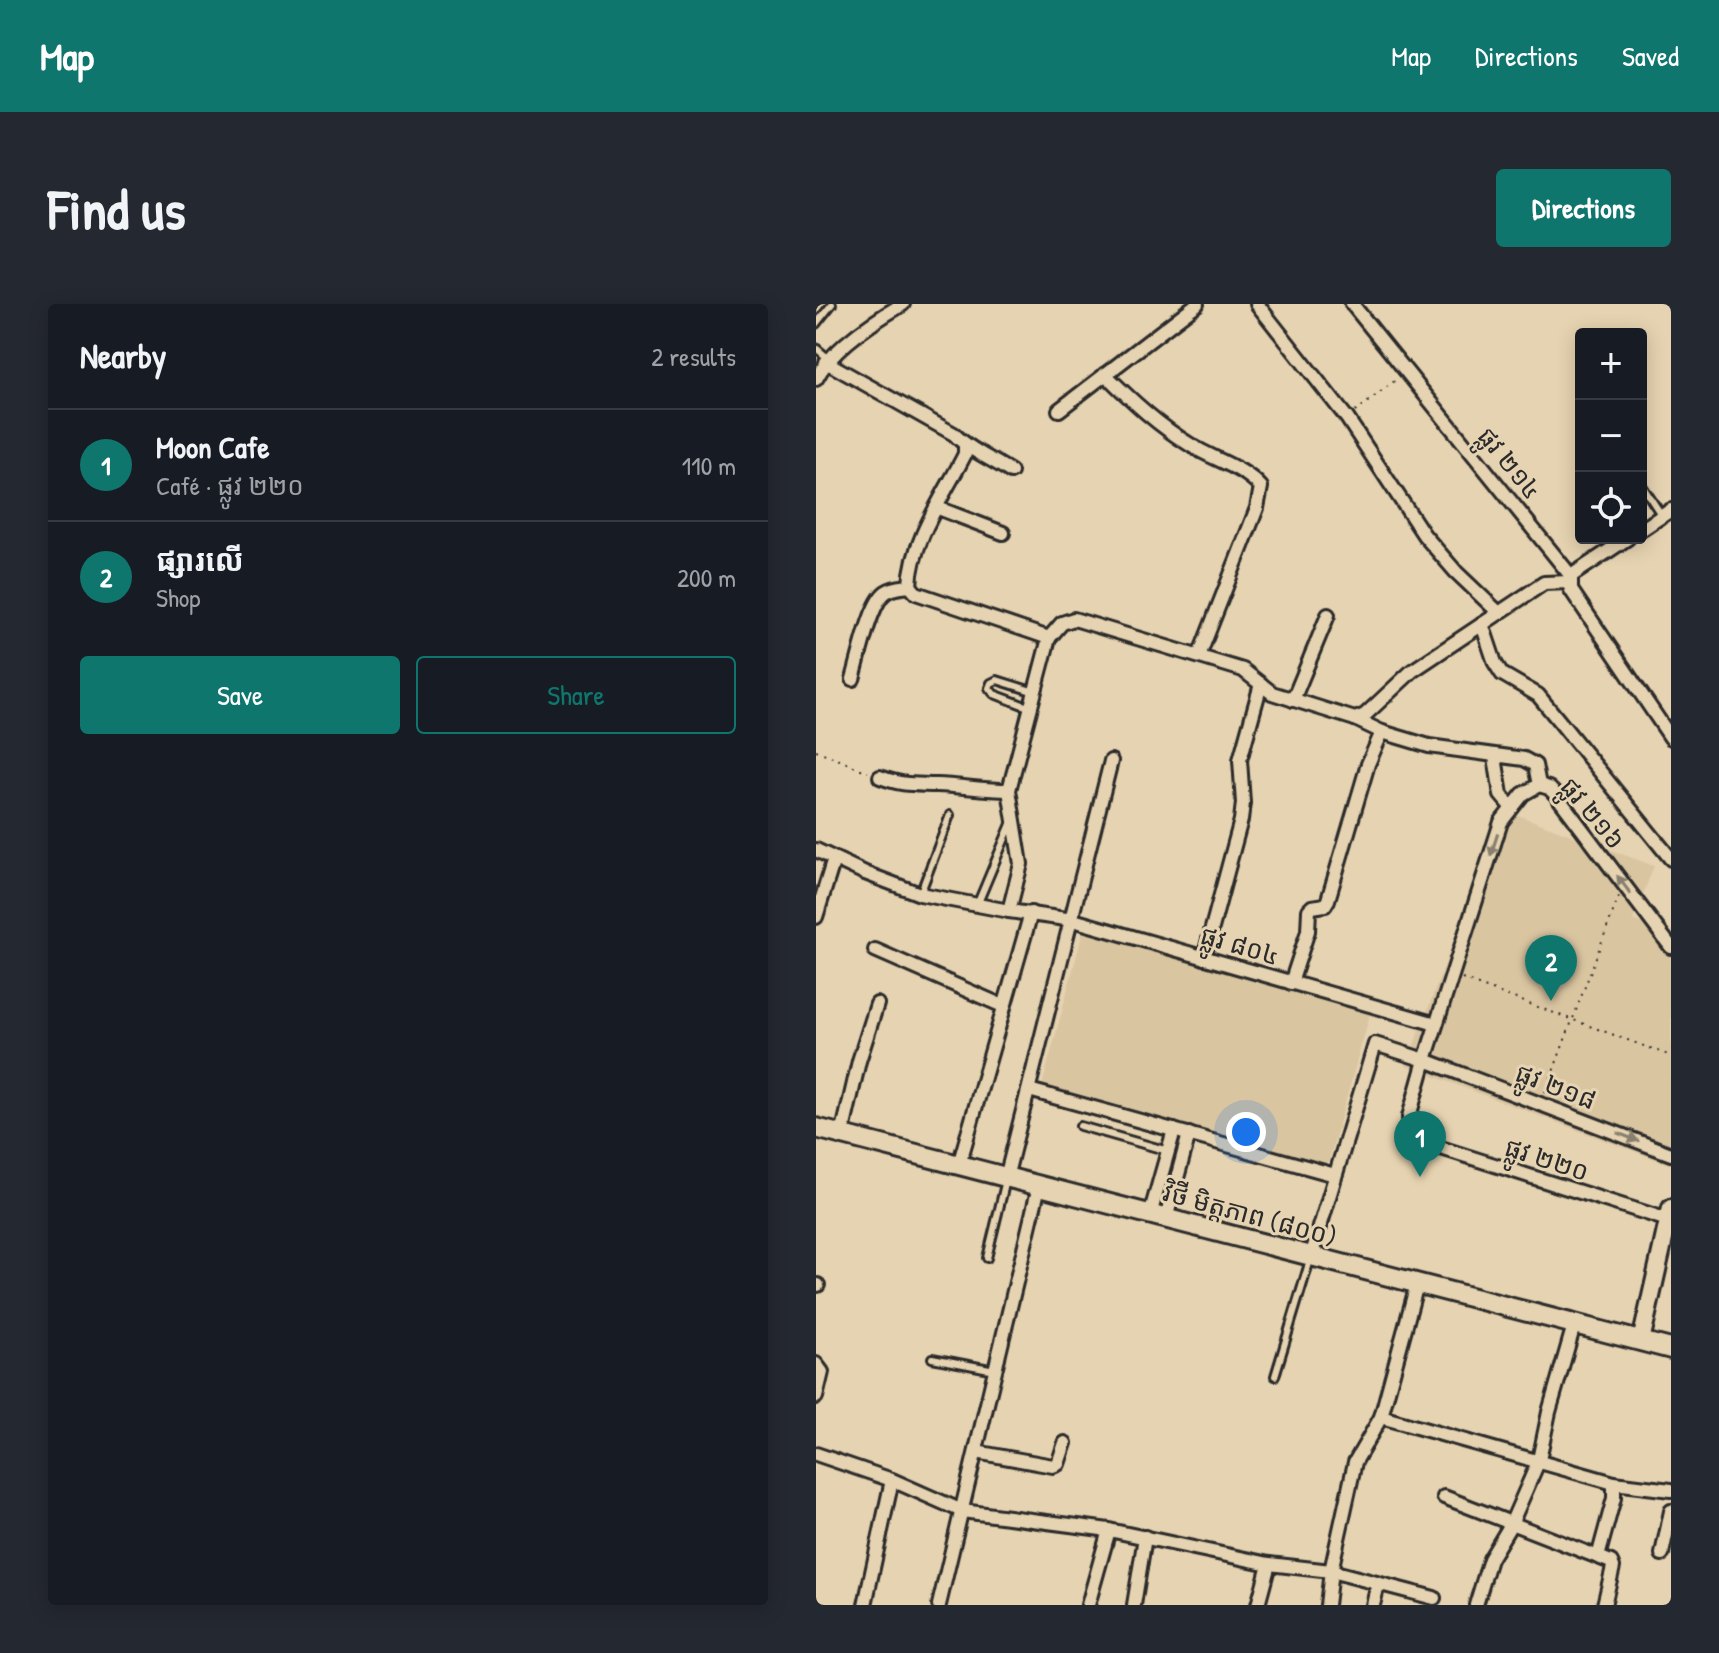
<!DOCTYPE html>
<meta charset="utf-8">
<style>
:root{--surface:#171b24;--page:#242831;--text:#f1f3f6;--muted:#9ea1a6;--line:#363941;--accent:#0f766e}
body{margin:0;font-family:"Patrick Hand","Noto Sans Khmer",sans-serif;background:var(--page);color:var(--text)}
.controls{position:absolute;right:24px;top:24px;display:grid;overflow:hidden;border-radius:8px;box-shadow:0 4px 20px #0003}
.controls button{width:72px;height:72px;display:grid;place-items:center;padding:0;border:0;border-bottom:2px solid var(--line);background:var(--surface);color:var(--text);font:40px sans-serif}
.you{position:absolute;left:430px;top:828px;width:28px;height:28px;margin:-20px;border:6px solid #fff;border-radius:50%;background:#1a73e8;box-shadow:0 0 0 12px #1a73e833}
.badge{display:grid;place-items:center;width:52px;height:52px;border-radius:50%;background:var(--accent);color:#fff;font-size:26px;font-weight:700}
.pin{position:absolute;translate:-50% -66px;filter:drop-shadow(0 2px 4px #0008)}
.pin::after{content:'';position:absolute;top:42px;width:28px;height:24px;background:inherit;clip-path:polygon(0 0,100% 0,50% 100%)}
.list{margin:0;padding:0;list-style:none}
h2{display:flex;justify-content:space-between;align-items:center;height:104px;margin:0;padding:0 32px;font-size:34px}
h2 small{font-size:26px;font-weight:400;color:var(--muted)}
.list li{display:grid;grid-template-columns:52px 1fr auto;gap:24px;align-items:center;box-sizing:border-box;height:112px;padding:0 32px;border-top:2px solid var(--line)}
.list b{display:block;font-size:30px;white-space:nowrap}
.list p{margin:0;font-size:26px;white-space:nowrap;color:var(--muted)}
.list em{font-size:26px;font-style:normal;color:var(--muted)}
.actions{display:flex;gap:16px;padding:24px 32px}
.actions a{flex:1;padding:18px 0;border:2px solid var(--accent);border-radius:8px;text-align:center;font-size:28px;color:var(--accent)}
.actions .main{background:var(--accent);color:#fff}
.icon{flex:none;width:44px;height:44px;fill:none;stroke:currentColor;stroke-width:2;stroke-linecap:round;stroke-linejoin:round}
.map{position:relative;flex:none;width:855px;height:1301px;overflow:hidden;border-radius:8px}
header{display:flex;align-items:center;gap:48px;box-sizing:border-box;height:112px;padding:0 40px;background:var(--accent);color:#fff}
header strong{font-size:38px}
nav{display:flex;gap:44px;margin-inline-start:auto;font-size:28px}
.intro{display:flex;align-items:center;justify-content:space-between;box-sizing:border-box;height:192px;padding:0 48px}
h1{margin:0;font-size:56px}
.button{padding:20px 36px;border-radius:8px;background:var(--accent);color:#fff;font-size:28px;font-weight:700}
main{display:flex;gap:48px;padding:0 48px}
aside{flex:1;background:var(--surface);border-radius:8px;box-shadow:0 4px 20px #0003}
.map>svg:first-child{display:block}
.built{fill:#dac5a1}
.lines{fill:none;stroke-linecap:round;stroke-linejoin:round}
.service-casing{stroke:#2b2b2b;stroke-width:12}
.minor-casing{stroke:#2b2b2b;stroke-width:18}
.tertiary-casing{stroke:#2b2b2b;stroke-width:22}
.secondary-casing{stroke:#2b2b2b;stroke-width:24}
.path{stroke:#2b2b2b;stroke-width:2;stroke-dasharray:2 6;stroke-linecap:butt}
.service{stroke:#e6d3b1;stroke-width:6}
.minor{stroke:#e6d3b1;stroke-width:12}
.tertiary{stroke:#e6d3b1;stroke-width:16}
.secondary{stroke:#e6d3b1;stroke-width:18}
.oneway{fill:#887f6e}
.labels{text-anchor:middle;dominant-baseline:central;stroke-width:6;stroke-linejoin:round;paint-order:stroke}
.street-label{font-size:26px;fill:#2b2b2b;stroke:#e6d3b1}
</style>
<header>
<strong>Map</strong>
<nav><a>Map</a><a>Directions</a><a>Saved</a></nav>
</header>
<div class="intro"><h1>Find us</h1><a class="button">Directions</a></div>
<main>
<aside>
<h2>Nearby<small>2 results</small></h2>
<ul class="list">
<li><span class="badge">1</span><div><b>Moon Cafe</b><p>Café · ផ្លូវ ២២០</p></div><em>110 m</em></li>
<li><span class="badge">2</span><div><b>ផ្សារលើ</b><p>Shop</p></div><em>200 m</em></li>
</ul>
<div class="actions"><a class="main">Save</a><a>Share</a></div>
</aside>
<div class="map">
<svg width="855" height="1301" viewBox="0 0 855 1301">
<rect width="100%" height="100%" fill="#e6d3b1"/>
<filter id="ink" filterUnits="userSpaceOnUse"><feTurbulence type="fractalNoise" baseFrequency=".0125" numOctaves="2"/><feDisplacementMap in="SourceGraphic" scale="16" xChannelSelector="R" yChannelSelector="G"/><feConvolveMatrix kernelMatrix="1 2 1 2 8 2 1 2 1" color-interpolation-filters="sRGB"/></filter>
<g filter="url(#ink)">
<!-- built -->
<g class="built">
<path d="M688,506L838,562L817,616L855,631V861L590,762Z"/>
<path d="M267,628L555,707L507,877L222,797Z"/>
</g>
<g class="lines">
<defs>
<g id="service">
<path d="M0,20L16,0"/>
<path d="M0,44L13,55"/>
<path d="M825,180L846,212"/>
<path d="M215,404L178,390L173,384L175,379L181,376L219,388"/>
<path d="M104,590L134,511"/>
<path d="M161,601L195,520"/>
<path d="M264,822L352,847"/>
<path d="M171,954L190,876"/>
<path d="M116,1054L179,1066"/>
<path d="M459,1072L494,956"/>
</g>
<g id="minor">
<path d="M441,0L531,114L608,231L640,268L683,309"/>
<path d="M536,0L755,272V286L855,434"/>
<path d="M10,58L138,130C153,146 176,155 195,168"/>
<path d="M289,70C316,97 343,122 376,142C399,156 427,163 445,183L441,204L383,352"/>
<path d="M0,75C15,45 58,17 87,0"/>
<path d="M243,106L381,0"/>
<path d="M122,204L187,229"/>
<path d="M825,226L855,206"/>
<path d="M755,272L812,234"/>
<path d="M94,282C95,237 129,190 149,150V143"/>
<path d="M666,320L679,359L686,370L722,391L855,555"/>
<path d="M37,375C43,355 54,299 70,288C77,283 86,283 94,282L100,289L233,334"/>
<path d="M477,396L512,311"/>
<path d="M539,415L549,411L596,367L728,279L754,278"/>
<path d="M566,428L613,442L708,455L719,461L723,481"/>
<path d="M679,453L685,491L696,504"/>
<path d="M64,473C88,482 97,480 121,481C145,482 169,486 193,486"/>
<path d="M723,481L707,490L685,518L609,756L593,813L594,827L598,833L606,838L852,916"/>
<path d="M723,481L733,484L741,492L855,643"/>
<path d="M0,546L49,569L104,590L193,607L257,616L620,720"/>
<path d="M193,607L205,560L193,486L233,334L246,319L258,315L427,366L456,389L539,415L566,428L552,460L512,596L509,601L496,603L493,606L492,627L475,679"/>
<path d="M0,613L18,555"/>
<path d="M59,646L187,702"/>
<path d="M388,654L425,516L427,499L424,456L445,380"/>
<path d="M213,786L519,871"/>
<path d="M26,831L43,757L61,700"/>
<path d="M143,861L215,609"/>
<path d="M190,874L295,457"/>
<path d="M334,911L358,826"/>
<path d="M350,915L373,830"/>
<path d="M495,953L559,740L609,756L855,850"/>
<path d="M0,981H2"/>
<path d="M0,1060L6,1068L0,1093"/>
<path d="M565,1113L798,1179L855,1186"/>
<path d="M160,1148L237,1162L242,1160L249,1139"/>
<path d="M0,1150L76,1176L146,1207L293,1226L453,1260L515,1267L618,1294"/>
<path d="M628,1193L795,1258L797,1263L788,1301"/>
<path d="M846,1250L855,1207"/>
<path d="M782,1253L798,1194V1179"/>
<path d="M49,1301L76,1176"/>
<path d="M123,1301L223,882"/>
<path d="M272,1301L293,1226"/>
<path d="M318,1301L329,1233"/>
<path d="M442,1301L453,1260"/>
<path d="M511,1301L515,1267L539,1158L565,1113L601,980"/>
<path d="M557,1301L562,1280"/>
<path d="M660,1301L674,1255L695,1220L723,1156L733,1108L758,1021"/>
</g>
<path id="tertiary" d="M825,1037L855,904"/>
<path id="secondary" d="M0,824L855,1045"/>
</defs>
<!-- service casing -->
<use href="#service" class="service-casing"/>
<!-- minor casing -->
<use href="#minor" class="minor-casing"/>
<!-- tertiary casing -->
<use href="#tertiary" class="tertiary-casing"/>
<!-- secondary casing -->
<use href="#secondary" class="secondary-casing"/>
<!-- path -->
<g class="path">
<path d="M539,108L581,75"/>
<path d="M0,446L52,468"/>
<path d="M646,675L855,752"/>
<path d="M729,789L803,592"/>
</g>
<!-- service -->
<use href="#service" class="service"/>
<!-- minor -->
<use href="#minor" class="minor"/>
<!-- tertiary -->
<use href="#tertiary" class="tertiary"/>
<!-- secondary -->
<use href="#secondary" class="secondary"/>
</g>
<!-- one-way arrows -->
<defs><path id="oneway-solid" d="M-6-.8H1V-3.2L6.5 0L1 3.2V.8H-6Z" transform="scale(2)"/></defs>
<g class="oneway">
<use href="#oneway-solid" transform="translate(678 541) rotate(108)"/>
<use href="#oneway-solid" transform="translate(808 581) rotate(-127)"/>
<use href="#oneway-solid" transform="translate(812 833) rotate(21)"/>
</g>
</g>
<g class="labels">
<!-- street labels -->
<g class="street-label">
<text transform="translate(694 159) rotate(51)">ផ្លូវ ២១៤</text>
<text transform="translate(777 509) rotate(50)">ផ្លូវ ២១៦</text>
<text transform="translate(424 641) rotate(16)">ផ្លូវ ៨០៤</text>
<text transform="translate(740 782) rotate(21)">ផ្លូវ ២១៨</text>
<text transform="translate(731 855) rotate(18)">ផ្លូវ ២២០</text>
<text transform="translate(434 910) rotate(15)">វិថី មិត្តភាព (៨០០)</text>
</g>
</g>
</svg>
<div class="controls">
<button>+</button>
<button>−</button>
<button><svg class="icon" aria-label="locate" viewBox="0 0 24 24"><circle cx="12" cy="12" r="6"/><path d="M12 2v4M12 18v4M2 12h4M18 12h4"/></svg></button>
</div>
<div class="you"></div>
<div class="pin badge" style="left:604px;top:873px">1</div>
<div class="pin badge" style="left:735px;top:697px">2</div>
</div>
</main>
